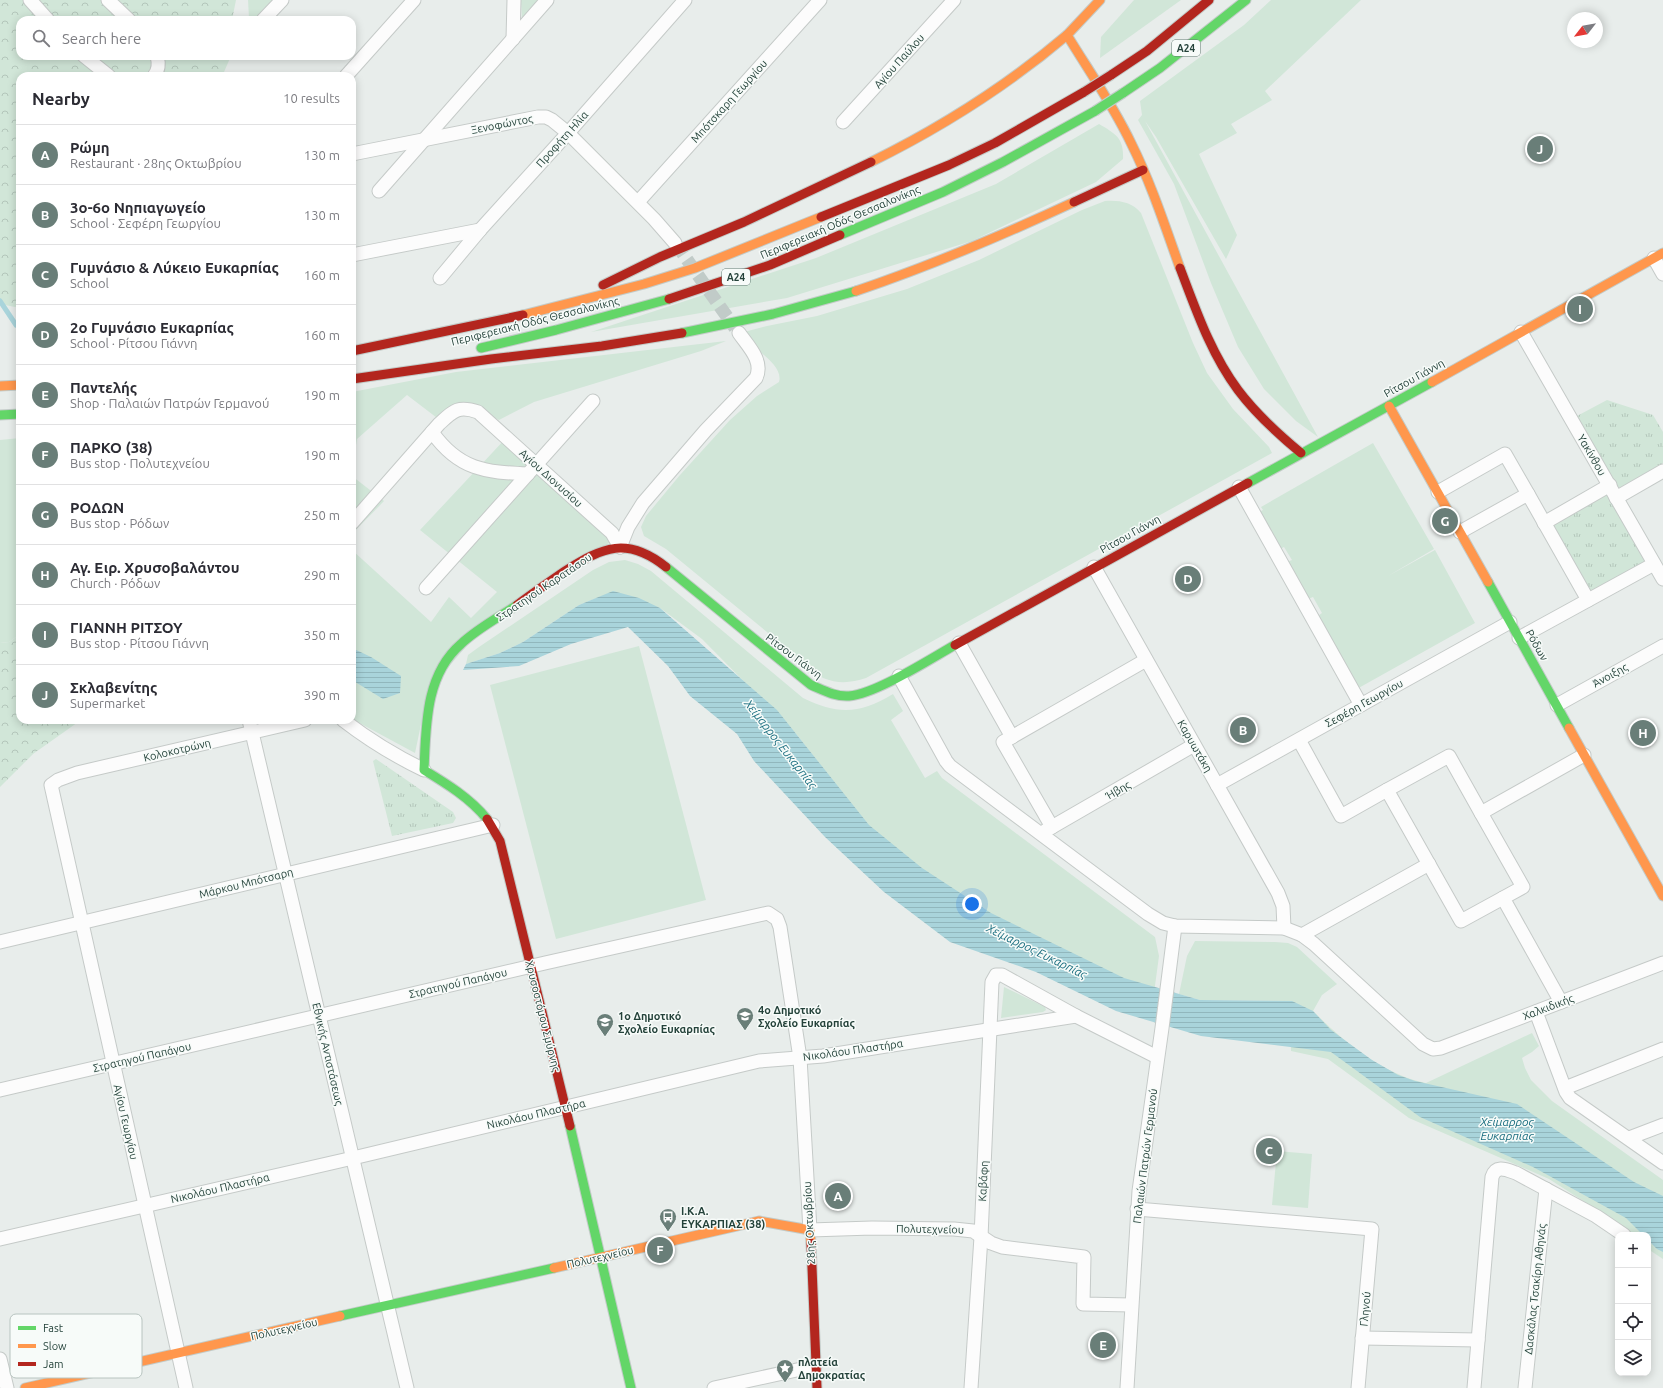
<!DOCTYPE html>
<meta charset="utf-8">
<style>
:root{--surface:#fff;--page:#f2f2f3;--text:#2b2b33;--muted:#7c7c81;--line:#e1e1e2;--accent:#697e78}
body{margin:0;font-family:Ubuntu,sans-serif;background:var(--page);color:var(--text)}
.controls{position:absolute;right:12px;bottom:12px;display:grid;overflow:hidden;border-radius:8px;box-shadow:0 2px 10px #0003}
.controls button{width:36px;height:36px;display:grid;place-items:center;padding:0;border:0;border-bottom:1px solid var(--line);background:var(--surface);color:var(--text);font:20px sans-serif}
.compass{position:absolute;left:1567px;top:12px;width:36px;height:36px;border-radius:50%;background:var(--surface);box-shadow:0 2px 10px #0003;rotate:239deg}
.you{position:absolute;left:972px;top:904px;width:14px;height:14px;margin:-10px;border:3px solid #fff;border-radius:50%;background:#1a73e8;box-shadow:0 0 0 6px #1a73e833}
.badge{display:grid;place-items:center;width:26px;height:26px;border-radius:50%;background:var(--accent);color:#fff;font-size:13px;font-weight:700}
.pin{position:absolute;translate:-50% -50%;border:2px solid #fff;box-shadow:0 1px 4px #0006}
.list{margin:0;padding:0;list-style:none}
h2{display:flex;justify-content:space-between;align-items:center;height:52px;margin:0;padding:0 16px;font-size:17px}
h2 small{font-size:13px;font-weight:400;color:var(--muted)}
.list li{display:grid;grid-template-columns:26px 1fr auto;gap:12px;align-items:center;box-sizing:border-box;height:60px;padding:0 16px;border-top:1px solid var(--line)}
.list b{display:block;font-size:15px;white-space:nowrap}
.list p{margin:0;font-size:13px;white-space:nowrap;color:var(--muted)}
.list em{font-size:13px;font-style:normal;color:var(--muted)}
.icon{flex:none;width:22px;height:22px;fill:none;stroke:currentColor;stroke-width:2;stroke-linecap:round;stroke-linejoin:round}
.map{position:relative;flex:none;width:1663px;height:1388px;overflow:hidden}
.search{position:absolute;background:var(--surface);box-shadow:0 2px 10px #0003;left:16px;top:16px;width:340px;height:44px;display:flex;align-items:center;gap:10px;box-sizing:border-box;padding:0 14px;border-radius:12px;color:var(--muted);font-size:15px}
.panel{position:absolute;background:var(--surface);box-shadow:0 2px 10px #0003;left:16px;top:72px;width:340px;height:652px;border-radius:12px}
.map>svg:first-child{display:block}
.grass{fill:#d1e6d8}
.forest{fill:url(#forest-crowns)}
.park{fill:url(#park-tufts)}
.water{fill:url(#water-rules)}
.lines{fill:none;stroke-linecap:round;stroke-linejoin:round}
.stream{stroke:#a9d4db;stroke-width:5}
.street-tunnel{stroke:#c1cbc8;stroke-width:13;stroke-dasharray:13 6;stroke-linecap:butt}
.street-casing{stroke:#c5cac8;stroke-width:15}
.fast-casing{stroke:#c3cbc8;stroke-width:11}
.slow-casing{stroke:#c3cbc8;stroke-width:11}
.jam-casing{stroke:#c3cbc8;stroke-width:11}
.street{stroke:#fcfcfc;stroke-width:13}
.fast{stroke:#63d668;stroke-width:9}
.slow{stroke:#ff974d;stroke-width:9}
.jam{stroke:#b3261e;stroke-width:9}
.fast-bridge-casing{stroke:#c3ccc9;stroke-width:11;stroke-linecap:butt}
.jam-bridge-casing{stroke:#c3ccc9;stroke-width:11;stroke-linecap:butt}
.fast-bridge{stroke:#63d668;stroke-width:9}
.jam-bridge{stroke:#b3261e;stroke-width:9}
.labels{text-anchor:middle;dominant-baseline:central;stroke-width:3;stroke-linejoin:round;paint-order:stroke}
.shield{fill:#f7fbf9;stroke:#637a73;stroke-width:1}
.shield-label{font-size:10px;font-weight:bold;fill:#24423a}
.street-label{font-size:11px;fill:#24423a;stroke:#f7fbf9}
.poi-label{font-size:11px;font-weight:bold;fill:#24423a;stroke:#f7fbf9;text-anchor:start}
.water-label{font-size:12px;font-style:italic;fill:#1c6f80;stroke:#f7fbf9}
.key{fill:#f7fbf9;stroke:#b8c4c0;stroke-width:1}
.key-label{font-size:11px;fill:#24423a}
</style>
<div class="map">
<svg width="1663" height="1388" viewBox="0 0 1663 1388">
<defs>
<pattern id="forest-crowns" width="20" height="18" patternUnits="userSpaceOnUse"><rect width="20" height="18" fill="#d1e6d8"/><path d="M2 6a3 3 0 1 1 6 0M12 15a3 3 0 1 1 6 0" fill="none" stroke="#b3c6ba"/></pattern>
<pattern id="park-tufts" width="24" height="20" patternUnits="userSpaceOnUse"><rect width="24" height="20" fill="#d1e6d8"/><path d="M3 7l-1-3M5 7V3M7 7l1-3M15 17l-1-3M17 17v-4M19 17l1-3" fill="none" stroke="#b3c6ba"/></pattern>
<pattern id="water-rules" width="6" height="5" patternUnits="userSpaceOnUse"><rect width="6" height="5" fill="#a9d4db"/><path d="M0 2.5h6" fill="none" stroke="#91b7bd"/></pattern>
</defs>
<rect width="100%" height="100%" fill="#e8edeb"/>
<!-- grass -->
<g class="grass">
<path d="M248,0H274L257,19L249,18Z"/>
<path d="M521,0H538L522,19Z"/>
<path d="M1134,0H1181L1100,58L1101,37Z"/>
<path d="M1271,0H1361L1265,91L1272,100L1231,124L1237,133L1199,154L1237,235L1226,259L1156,137L1145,121L1318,437L1296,421L1264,389L1238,347L1211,283L1174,184L1138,120L1142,115L1140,101L1244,25Z"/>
<path d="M1099,124C1116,134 1124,138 1123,159L1096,182L972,241L787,298L591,332L816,258L996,184Z"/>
<path d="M1105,201C1119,200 1132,202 1141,213L1193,343L1207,373L1233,409L1269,447L1272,453L866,678C851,683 838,684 823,678L666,549L644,536L641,527L646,516L680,475L730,420L757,396L779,382C783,368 764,356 755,347C751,342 747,337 744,332L767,326L817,316L907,289L979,260L1082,210Z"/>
<path d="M726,341L701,351L534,402L499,420L477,409L445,424L407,395L357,439L352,470V392L456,372Z"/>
<path d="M507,437L612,541L476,635L428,691L415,753L352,719V550L431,622L449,597L471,618L497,592L420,530Z"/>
<path d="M20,438V634L9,642L0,643V440Z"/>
<path d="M1373,443L1434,549L1388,576L1435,550L1475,623L1355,690L1315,618L1322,613L1313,597L1308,599L1287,562L1292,560L1284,547L1280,549L1259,512L1263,510L1261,507Z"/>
<path d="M352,476L384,501L352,534Z"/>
<path d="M625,560L638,564L651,571L803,698C838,715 860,714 893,694L903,711L891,720L925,778L937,771L942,778L1155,937L1159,956L1152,1008L917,889L797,735L702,639L660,608L602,596L579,605L523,642L500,653L466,664L468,655L479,647L593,570L609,562Z"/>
<path d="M639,646L706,900L556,939L490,685Z"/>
<path d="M1195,941L1275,942L1288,943L1297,947L1337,984L1322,995L1313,1011C1344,1042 1382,1074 1426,1083L1532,1033L1539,1046L1532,1052L1522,1058L1525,1068L1531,1080L1552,1101L1663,1180V1259L1648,1249V1235H1632L1616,1222L1549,1179L1409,1118L1328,1059L1291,1051L1290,1001L1200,1000L1179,994L1187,956Z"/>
<path d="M1004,987L1045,1007L1046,1010L1043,1012L1001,1018Z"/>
<path d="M1277,1151L1312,1154L1308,1208L1272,1205Z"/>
</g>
<!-- forest -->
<g class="forest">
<path d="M0,0H236L232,20H20V56H231L224,72V76H20V306L15,307L0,304Z"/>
<path d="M20,634V720H81L33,754L0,787V643L9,642Z"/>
</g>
<!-- park -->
<g class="park">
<path d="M1607,400L1653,415L1663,432V463L1619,488L1577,416Z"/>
<path d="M1606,493L1646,562L1590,594L1550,525Z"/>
<path d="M376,759L453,812L456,818L453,823L392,836L373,761Z"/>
</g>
<!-- water -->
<g class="water">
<path d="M613,591L639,598L660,608L777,710L869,825L922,868L991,913L1124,978L1200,1000L1292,1001L1313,1011L1331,1030L1350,1044L1372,1060L1398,1075L1415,1081L1517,1104L1634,1182L1663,1196V1252L1657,1249L1648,1240V1235H1643L1626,1218L1533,1167L1420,1117L1331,1052L1201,1036L1116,1011L1036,972L950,942L884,892L825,837L754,761L737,734L690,696L668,666L628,627L571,644L519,666L463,670L466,664L500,653L523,642L579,605Z"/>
<path d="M352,648L371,657L401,676L400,693L383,699L352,680Z"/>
</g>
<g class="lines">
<!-- stream -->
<path class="stream" d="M0,301L16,325"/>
<!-- street-tunnel -->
<path class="street-tunnel" d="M676,244L735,328"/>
<defs>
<g id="street">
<path d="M30,0L48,20"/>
<path d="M108,0L129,20"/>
<path d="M263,20L282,0"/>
<path d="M513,39L514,0"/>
<path d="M84,56L109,76"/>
<path d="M154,76C159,70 159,63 157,56"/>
<path d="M346,76L414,0"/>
<path d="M843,122L954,0"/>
<path d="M352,154L538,117H546L552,120L568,133L654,219L675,243"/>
<path d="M379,191L547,0"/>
<path d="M638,202L820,0"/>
<path d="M352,255L480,230"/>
<path d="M1654,258L1663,274"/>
<path d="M440,278L480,230L568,133L685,0"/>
<path d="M1521,332L1663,579"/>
<path d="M432,432C459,470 485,472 528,474"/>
<path d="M1239,487L1361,705"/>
<path d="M1438,492L1505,454L1528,494"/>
<path d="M1616,498L1663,471"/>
<path d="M352,523L439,424C453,411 458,405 478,412L603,525L612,533L620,547"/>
<path d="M1544,523L1610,485"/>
<path d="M1460,532L1528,494L1588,600"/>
<path d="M620,547L628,527L643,503L706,430L756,378C764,361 748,346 739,333"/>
<path d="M1094,567L1278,893L1283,906L1284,928"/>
<path d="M426,588L593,401"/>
<path d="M1519,638L1654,564"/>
<path d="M959,643L1012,737"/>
<path d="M899,676L946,761L950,766L1148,914L1163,923L1175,926L1284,928L1302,935L1314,944L1423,1044L1433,1049L1441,1048L1663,963"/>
<path d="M1557,705L1663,646"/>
<path d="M249,720L407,1388"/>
<path d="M343,720C369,740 395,756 424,770"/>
<path d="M1299,740L1341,816L1387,790L1461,921L1503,898"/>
<path d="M1217,785L1510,622"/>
<path d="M1387,790L1449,756L1481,813"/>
<path d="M1052,827L1003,742L1146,660"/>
<path d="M1045,831L1194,745"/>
<path d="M1302,935L1429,864"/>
<path d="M0,942L493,825"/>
<path d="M1561,1002L1503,898L1523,887L1481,813L1584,755"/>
<path d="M1536,1012L1566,1092L1570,1098L1663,1163"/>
<path d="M1565,1088L1663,1049"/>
<path d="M0,1090L545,963L768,913L777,919L780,927L800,1058L810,1230L872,1228L954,1229L973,1231L991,1243L1002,1247L1084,1257L1083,1304L1131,1305"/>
<path d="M1629,1138L1663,1125"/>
<path d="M1137,1209L1372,1229L1358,1388"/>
<path d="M0,1239L353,1158L759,1061L823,1056L1076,1016"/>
<path d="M1362,1338L1478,1340"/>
<path d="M0,1359L7,1388"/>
<path d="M186,1388L51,785L58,780L77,773L305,720"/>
<path d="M714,1388L815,1366"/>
<path d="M971,1388L981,1237L992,982L996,975H1002L1076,1016L1157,1057"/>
<path d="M1127,1388L1139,1191L1162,1028L1175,926"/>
<path d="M1474,1388L1492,1177C1496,1164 1507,1170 1516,1173L1596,1216L1624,1235"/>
<path d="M1525,1388L1546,1189"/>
</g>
<g id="fast">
<path d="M1123,93L1160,68L1246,0"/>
<path d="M840,235L943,192L1003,162L1095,111"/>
<path d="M682,333L773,314L856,291"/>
<path d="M481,348L556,330L669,299"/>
<path d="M0,415L20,414"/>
<path d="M1248,483L1432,382"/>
<path d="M666,567L811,685C823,690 835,697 849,696C876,694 930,659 955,645"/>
<path d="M1488,582L1569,728"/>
<path d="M487,819C470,798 447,784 424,770C426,726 425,675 461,644C478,628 498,618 517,605"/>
<path d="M570,1126L631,1388"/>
<path d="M340,1316L554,1268"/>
</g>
<g id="slow">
<path d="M1100,0L1067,35C1089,71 1113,105 1131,143C1151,183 1165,226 1180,268"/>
<path d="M871,162C940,128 1008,85 1067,35"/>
<path d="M856,291C930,266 1003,235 1074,202"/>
<path d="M523,315L644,284L695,268L821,217"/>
<path d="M1432,382L1663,253"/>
<path d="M0,386L20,385"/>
<path d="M1389,406L1488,582"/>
<path d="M1569,728L1663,896"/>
<path d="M554,1268L759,1221L810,1230L811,1243"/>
<path d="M25,1388L340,1316"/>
</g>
<g id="jam">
<path d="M1111,75L1147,51L1209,0"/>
<path d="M1074,202L1143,170"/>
<path d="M821,217L949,165L995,143L1084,92"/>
<path d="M1180,268C1196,310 1211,354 1238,390C1256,414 1278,434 1301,453"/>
<path d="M603,285L660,257L744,222L871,162"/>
<path d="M669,299L770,265L840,235"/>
<path d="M352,351L523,315"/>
<path d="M352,379L491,359L602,346L682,333"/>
<path d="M517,605C533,593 549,582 565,571C603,547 627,536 666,567"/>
<path d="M955,645L1248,483"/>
<path d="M487,819L500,841L570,1126"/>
<path d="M811,1243L817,1388"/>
</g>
</defs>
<!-- street casing -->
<use href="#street" class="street-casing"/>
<!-- fast casing -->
<use href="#fast" class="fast-casing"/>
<!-- slow casing -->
<use href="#slow" class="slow-casing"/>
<!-- jam casing -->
<use href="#jam" class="jam-casing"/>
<!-- street -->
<use href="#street" class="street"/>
<!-- fast -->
<use href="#fast" class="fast"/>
<!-- slow -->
<use href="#slow" class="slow"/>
<!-- jam -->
<use href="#jam" class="jam"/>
<defs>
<path id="fast-bridge" d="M1095,111L1123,93"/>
<path id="jam-bridge" d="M1084,92L1111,75"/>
</defs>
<!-- fast-bridge casing -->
<use href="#fast-bridge" class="fast-bridge-casing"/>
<!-- jam-bridge casing -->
<use href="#jam-bridge" class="jam-bridge-casing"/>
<!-- fast-bridge -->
<use href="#fast-bridge" class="fast-bridge"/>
<!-- jam-bridge -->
<use href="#jam-bridge" class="jam-bridge"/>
</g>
<!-- icons -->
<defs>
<symbol id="school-pin" viewBox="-11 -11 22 30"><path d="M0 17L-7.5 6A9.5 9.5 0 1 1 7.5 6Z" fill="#697e78" stroke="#f7fbf9"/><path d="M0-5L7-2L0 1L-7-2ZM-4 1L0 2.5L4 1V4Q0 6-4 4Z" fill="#fff"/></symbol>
<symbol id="bus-pin" viewBox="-11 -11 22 30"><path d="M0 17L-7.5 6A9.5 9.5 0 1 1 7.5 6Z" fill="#697e78" stroke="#f7fbf9"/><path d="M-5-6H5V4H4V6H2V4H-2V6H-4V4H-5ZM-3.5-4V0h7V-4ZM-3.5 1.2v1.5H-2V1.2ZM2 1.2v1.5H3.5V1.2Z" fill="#fff"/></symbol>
<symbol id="sight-pin" viewBox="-11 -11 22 30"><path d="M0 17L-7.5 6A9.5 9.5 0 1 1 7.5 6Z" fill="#697e78" stroke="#f7fbf9"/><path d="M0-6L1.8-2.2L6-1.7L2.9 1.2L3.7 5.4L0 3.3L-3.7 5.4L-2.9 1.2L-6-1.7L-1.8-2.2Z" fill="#fff"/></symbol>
</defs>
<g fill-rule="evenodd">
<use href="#school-pin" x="735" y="1006" width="20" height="27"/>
<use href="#school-pin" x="595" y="1012" width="20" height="27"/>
<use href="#bus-pin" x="658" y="1207" width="20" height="27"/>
<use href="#sight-pin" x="775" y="1358" width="20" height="27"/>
</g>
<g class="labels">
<!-- shield labels -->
<g class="shield">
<rect x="1172" y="40" width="28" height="16" rx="3"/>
<rect x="722" y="269" width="28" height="16" rx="3"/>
</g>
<g class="shield-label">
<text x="1186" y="48">Α24</text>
<text x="736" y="277">Α24</text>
</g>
<!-- street labels -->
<g class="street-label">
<text transform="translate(899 61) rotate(-48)">Αγίου Παύλου</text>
<text transform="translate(729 101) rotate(-48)">Μπότσκαρη Γεωργίου</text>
<text transform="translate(502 124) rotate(-11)">Ξενοφώντος</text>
<text transform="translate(562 139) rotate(-48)">Προφήτη Ηλία</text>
<text transform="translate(840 222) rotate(-23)">Περιφερειακή Οδός Θεσσαλονίκης</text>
<text transform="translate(535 321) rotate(-14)">Περιφερειακή Οδός Θεσσαλονίκης</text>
<text transform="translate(1414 378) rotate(-29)">Ρίτσου Γιάννη</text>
<text transform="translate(1592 455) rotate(60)">Υακίνθου</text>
<text transform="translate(551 478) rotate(42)">Αγίου Διονυσίου</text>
<text transform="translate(1130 534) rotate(-29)">Ρίτσου Γιάννη</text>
<text transform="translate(544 587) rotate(-34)">Στρατηγού Καρατάσου</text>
<text transform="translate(1537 645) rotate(61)">Ρόδων</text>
<text transform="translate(794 656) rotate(37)">Ρίτσου Γιάννη</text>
<text transform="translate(1610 675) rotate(-29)">Άνοιξης</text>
<text transform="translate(1364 703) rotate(-29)">Σεφέρη Γεωργίου</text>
<text transform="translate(1195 746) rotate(60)">Καρυωτάκη</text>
<text transform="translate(177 750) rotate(-13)">Κολοκοτρώνη</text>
<text transform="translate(1118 790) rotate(-30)">Ήβης</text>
<text transform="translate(246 883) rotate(-14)">Μάρκου Μπότσαρη</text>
<text transform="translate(458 983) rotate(-13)">Στρατηγού Παπάγου</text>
<text transform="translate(1548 1007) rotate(-21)">Χαλκιδικής</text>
<text transform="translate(543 1016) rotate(76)">Χρυσοστόμου Σμύρνης</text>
<text transform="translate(853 1050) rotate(-8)">Νικολάου Πλαστήρα</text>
<text transform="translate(328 1054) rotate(77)">Εθνικής Αντιστάσεως</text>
<text transform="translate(142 1057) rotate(-13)">Στρατηγού Παπάγου</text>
<text transform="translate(536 1114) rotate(-13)">Νικολάου Πλαστήρα</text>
<text transform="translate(126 1122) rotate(77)">Αγίου Γεωργίου</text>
<text transform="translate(1145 1156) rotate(-83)">Παλαιών Πατρών Γερμανού</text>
<text transform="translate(983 1181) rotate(-87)">Καβάφη</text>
<text transform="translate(220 1188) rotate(-13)">Νικολάου Πλαστήρα</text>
<text transform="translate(809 1223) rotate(-93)">28ης Οκτωβρίου</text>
<text transform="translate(930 1229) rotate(1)">Πολυτεχνείου</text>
<text transform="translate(600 1257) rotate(-13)">Πολυτεχνείου</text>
<text transform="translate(1535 1289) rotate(-84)">Δασκάλας Τσακίρη Αθηνάς</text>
<text transform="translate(1365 1309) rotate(-85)">Γληνού</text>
<text transform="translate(284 1329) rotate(-13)">Πολυτεχνείου</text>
</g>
<!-- poi labels -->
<g class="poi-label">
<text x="758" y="1010">4ο Δημοτικό<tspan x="758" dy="13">Σχολείο Ευκαρπίας</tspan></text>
<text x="618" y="1016">1ο Δημοτικό<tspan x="618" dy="13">Σχολείο Ευκαρπίας</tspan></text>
<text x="681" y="1211">Ι.Κ.Α.<tspan x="681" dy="13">ΕΥΚΑΡΠΙΑΣ (38)</tspan></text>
<text x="798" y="1362">πλατεία<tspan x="798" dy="13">Δημοκρατίας</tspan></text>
</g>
<!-- water labels -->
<g class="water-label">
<text transform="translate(781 744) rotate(52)">Χείμαρρος Ευκαρπίας</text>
<text transform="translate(1037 951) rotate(26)">Χείμαρρος Ευκαρπίας</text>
<text x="1507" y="1121">Χείμαρρος<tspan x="1507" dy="14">Ευκαρπίας</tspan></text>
</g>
</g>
<!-- legend -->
<rect x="10" y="1314" width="132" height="64" rx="6" class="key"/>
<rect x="18" y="1326" width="18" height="4" fill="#63d668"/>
<rect x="18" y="1344" width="18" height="4" fill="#ff974d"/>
<rect x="18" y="1362" width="18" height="4" fill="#b3261e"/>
<g class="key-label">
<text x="43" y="1332">Fast</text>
<text x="43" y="1350">Slow</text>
<text x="43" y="1368">Jam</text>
</g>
</svg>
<div class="controls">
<button>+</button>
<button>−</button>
<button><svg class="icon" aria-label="locate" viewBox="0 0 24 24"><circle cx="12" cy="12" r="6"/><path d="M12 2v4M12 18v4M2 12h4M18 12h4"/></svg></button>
<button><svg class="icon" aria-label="layers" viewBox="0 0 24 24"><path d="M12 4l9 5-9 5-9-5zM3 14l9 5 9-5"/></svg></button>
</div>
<svg class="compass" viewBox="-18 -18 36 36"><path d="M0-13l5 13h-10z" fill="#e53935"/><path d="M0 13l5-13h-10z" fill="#7c7c81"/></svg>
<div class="you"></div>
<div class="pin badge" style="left:838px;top:1196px">A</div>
<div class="pin badge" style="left:1243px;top:730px">B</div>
<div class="pin badge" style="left:1269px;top:1151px">C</div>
<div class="pin badge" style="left:1188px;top:579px">D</div>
<div class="pin badge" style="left:1103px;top:1345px">E</div>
<div class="pin badge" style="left:660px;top:1250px">F</div>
<div class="pin badge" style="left:1445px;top:521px">G</div>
<div class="pin badge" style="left:1643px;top:733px">H</div>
<div class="pin badge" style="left:1580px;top:309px">I</div>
<div class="pin badge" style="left:1540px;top:149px">J</div>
<div class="search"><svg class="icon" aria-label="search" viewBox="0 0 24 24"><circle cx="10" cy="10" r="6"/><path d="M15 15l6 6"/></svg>Search here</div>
<section class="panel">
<h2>Nearby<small>10 results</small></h2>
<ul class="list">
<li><span class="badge">A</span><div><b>Ρώμη</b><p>Restaurant · 28ης Οκτωβρίου</p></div><em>130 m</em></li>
<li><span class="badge">B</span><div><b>3ο-6ο Νηπιαγωγείο</b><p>School · Σεφέρη Γεωργίου</p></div><em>130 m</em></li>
<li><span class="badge">C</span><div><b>Γυμνάσιο &amp; Λύκειο Ευκαρπίας</b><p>School</p></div><em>160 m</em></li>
<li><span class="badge">D</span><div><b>2ο Γυμνάσιο Ευκαρπίας</b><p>School · Ρίτσου Γιάννη</p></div><em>160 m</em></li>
<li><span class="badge">E</span><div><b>Παντελής</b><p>Shop · Παλαιών Πατρών Γερμανού</p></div><em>190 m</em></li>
<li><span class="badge">F</span><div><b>ΠΑΡΚΟ (38)</b><p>Bus stop · Πολυτεχνείου</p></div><em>190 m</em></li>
<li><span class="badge">G</span><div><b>ΡΟΔΩΝ</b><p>Bus stop · Ρόδων</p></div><em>250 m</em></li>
<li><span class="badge">H</span><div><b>Αγ. Ειρ. Χρυσοβαλάντου</b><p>Church · Ρόδων</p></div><em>290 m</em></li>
<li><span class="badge">I</span><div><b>ΓΙΑΝΝΗ ΡΙΤΣΟΥ</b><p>Bus stop · Ρίτσου Γιάννη</p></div><em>350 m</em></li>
<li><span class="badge">J</span><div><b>Σκλαβενίτης</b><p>Supermarket</p></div><em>390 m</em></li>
</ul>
</section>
</div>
